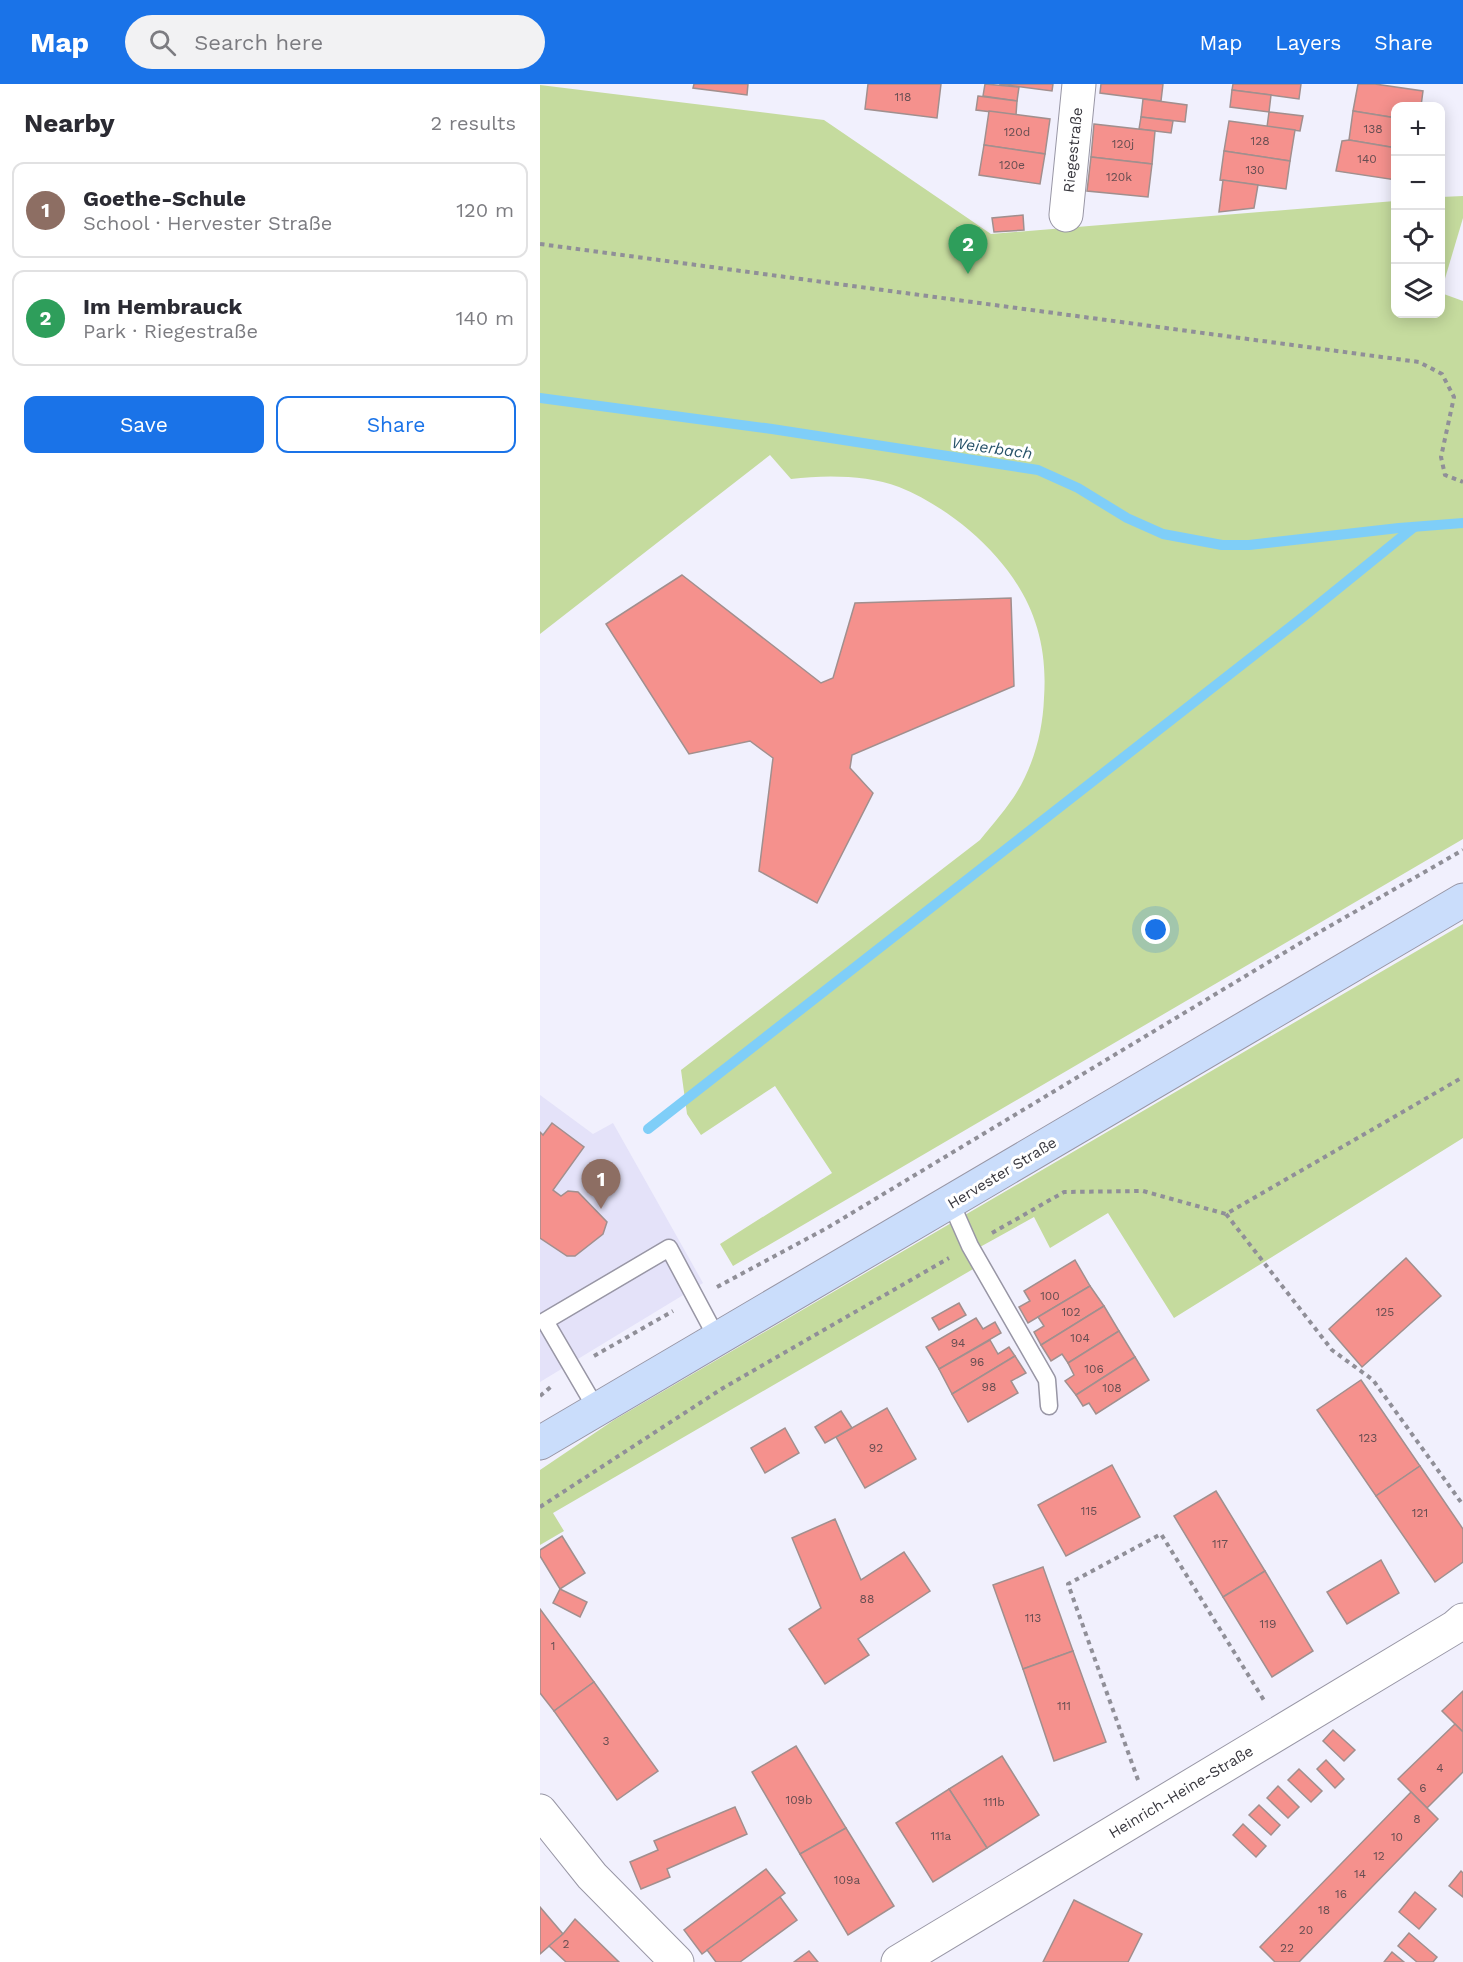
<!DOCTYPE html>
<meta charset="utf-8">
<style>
:root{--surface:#fff;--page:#f2f2f3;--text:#2b2b33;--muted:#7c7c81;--line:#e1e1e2;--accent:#1a73e8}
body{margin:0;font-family:"Work Sans",sans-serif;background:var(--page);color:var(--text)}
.controls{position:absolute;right:18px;top:18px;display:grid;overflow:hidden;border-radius:12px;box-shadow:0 3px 15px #0003}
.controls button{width:54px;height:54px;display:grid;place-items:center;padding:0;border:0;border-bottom:2px solid var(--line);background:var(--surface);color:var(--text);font:30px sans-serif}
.you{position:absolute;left:616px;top:846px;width:21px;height:21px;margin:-15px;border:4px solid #fff;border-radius:50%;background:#1a73e8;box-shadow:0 0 0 9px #1a73e833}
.badge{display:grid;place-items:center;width:39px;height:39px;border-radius:50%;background:var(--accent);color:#fff;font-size:20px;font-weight:700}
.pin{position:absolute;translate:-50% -50px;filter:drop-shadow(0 2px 3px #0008)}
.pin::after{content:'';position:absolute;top:32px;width:21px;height:18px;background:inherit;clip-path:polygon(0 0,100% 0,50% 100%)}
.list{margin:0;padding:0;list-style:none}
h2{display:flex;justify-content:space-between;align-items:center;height:78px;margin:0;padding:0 24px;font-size:26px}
h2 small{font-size:20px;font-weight:400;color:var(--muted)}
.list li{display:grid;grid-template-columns:39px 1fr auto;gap:18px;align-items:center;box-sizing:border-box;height:96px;margin:0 12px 12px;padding:0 12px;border:2px solid var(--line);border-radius:12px}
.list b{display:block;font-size:22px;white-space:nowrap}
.list p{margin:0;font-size:20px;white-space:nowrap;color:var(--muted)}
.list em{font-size:20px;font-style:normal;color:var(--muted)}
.actions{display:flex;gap:12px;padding:18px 24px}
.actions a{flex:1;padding:14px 0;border:2px solid var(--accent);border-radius:12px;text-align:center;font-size:21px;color:var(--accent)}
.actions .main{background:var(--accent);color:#fff}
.icon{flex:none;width:33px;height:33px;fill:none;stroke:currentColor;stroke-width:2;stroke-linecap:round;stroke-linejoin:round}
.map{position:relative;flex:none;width:923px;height:1878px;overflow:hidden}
header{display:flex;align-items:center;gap:36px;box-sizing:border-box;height:84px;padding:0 30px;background:var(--accent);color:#fff}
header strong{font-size:28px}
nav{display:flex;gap:33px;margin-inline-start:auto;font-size:21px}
.search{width:420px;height:54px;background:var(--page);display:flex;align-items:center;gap:15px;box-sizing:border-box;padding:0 21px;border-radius:33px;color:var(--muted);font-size:22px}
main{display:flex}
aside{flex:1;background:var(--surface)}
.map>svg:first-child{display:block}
.built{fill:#e4e2f9}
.green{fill:#c5db9e}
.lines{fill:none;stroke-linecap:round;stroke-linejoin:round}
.stream{stroke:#7fcef8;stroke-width:10}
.building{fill:#f5918d;stroke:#a18f8e;stroke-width:1.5}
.lane-casing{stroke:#9896a5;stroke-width:19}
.street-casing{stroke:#9896a5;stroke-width:35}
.secondary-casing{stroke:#9896a5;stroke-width:35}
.path{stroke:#908f98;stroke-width:4;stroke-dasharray:4.5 4.5;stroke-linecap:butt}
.lane{stroke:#fff;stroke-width:16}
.street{stroke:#fff;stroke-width:33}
.secondary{stroke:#caddfb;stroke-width:33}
.labels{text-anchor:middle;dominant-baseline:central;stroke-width:6;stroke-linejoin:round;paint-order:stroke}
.number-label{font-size:12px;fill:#674e52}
.street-label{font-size:15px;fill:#38373e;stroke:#fff}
.water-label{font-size:16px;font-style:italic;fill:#28536a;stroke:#fff}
</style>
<header>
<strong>Map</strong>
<div class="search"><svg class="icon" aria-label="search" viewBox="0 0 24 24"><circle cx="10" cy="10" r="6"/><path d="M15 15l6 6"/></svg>Search here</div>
<nav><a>Map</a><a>Layers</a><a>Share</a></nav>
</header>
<main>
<aside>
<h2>Nearby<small>2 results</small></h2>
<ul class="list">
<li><span class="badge" style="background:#8d6e63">1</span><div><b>Goethe-Schule</b><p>School · Hervester Straße</p></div><em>120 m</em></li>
<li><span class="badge" style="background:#2e9e5b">2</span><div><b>Im Hembrauck</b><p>Park · Riegestraße</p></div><em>140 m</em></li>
</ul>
<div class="actions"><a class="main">Save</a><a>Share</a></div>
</aside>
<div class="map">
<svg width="923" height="1878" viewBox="0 0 923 1878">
<rect width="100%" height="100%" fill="#f1f0fd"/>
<!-- built -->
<path class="built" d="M0,1011L53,1050L73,1039L163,1199L0,1298Z"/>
<!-- green -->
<g class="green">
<path d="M0,1L284,36L451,150L855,117L856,230H900L901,209L923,217V755L193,1182L180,1160L292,1089L235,1002L161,1051L147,1030L141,986L440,756C456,736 474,717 485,693C497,668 503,641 504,614C509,543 482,492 429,446C409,429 384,413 359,403C326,391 286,391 251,395L230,371L0,550Z"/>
<path d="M923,112V134L901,208V113Z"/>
<path d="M923,840V1054L634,1234L568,1129L510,1164L494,1133L440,1163L447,1177L13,1429L24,1447L0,1461V1386L74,1336Z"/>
</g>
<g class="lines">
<!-- stream -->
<g class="stream">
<path d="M0,314L232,345L498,386L538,404L587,434L623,450L682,461H709L859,444L923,439"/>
<path d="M108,1045L763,533L874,443"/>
</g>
</g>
<!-- building -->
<g class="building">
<path d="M154,0H208L207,11L153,4Z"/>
<path d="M328,0H401L397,34L325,25Z"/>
<path d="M445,0L479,3L477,17L443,12Z"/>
<path d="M459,0H513L512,7Z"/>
<path d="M561,0H623L621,17L560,9Z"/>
<path d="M693,0H761L759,15L692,6Z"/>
<path d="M818,0H835L883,7L881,22H856V34L813,27Z"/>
<path d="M692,6L731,11L729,28L690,23Z"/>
<path d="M438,12L477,17L476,31L436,26Z"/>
<path d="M603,15L647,21L645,38L601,33Z"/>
<path d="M449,27L510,35L505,70L444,61Z"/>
<path d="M813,27L856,34V64L809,56Z"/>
<path d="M729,28L763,32L760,47L727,43Z"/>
<path d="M601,33L633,37L631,49L599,45Z"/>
<path d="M689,37L755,46L750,77L684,67Z"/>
<path d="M554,40L615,47L612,80L551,73Z"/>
<path d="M809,56L856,64V96L796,87L802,57Z"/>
<path d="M444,61L505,70L500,100L439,91Z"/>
<path d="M684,67L750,77L746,105L680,96Z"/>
<path d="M551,73L612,80L608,113L547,107Z"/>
<path d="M683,96L718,101L714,124L679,128Z"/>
<path d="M483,131L484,146L454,148L452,134Z"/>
<path d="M142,491L281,599L293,594L315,519L471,514L474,602L312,671L310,684L333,709L277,819L219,787L233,674L210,657L149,670L66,540Z"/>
<path d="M12,1039L44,1063L13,1106L21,1112L28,1107L38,1108L67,1138L63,1150L35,1172H27L0,1154V1048L3,1051Z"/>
<path d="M866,1174L901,1212L822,1283L789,1245Z"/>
<path d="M535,1176L550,1202L488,1239L479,1223L490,1217L484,1207Z"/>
<path d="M550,1202L564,1222L501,1261L494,1248L504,1242L498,1233Z"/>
<path d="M419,1219L426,1231L399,1246L392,1234Z"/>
<path d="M564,1222L579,1247L528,1279L522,1270L511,1277L501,1261Z"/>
<path d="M436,1234L443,1245L455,1238L461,1249L399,1285L386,1263Z"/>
<path d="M579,1247L595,1273L536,1311L525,1297L534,1291L528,1279Z"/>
<path d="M450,1256L458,1270L469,1263L475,1272L412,1310L399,1285Z"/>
<path d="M475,1272L486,1289L471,1297L478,1309L428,1338L412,1310Z"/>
<path d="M595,1273L609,1296L556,1330L549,1319L543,1322L536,1311Z"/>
<path d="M821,1296L880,1382L836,1412L777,1326Z"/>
<path d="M347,1324L376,1375L325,1404L296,1353Z"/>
<path d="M301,1327L312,1344L285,1359L275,1343Z"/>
<path d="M245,1344L259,1369L225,1389L211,1364Z"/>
<path d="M572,1381L600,1433L526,1472L498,1421Z"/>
<path d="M880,1382L923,1445V1478L895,1498L836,1412Z"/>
<path d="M676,1407L725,1487L683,1513L634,1432Z"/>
<path d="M295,1435L321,1496L364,1468L390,1507L318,1555L329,1571L285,1600L249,1545L281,1524L252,1454Z"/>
<path d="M22,1452L45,1489L20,1505L0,1472V1466Z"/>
<path d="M841,1476L859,1509L807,1540L787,1508Z"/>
<path d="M503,1483L533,1567L483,1585L453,1501Z"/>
<path d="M725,1487L773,1567L732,1593L683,1513Z"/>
<path d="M20,1505L47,1518L40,1533L13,1519Z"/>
<path d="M0,1525L54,1598L14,1627L0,1609Z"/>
<path d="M533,1567L566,1658L514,1677L483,1585Z"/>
<path d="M54,1598L118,1687L77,1716L14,1627Z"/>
<path d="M923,1607V1648L902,1627Z"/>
<path d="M915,1640L923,1648V1688L887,1724L858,1695Z"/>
<path d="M793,1646L815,1666L804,1677L783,1657Z"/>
<path d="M256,1662L306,1744L260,1770L212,1688Z"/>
<path d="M462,1672L499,1731L447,1764L409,1705Z"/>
<path d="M786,1676L804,1695L795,1704L777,1685Z"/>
<path d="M759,1685L782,1707L771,1718L748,1696Z"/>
<path d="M738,1702L759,1723L748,1734L727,1714Z"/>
<path d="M409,1705L447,1764L393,1798L356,1739Z"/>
<path d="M871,1708L898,1735L759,1878H735L720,1863Z"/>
<path d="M719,1721L740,1741L731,1751L709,1731Z"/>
<path d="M195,1723L207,1750L127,1785L130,1793L101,1805L90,1778L118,1766L114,1757Z"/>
<path d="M703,1740L726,1762L716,1773L693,1751Z"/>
<path d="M306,1744L354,1822L308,1851L260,1770Z"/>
<path d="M226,1785L245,1809L162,1870L144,1846Z"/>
<path d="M921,1787L923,1789V1813L909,1802Z"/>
<path d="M875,1808L896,1825L879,1845L859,1828Z"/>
<path d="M240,1813L257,1836L200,1878H176L167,1866Z"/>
<path d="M534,1816L602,1850L588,1878H503Z"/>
<path d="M0,1823L23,1850L0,1870Z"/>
<path d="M35,1835L79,1878H26L9,1862L23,1850Z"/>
<path d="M869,1849L897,1873L893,1878H877L858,1862Z"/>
<path d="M269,1867L278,1878H254Z"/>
<path d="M852,1868L864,1878H844Z"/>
</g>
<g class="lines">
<defs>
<g id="lane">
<path d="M411,1119L430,1162L507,1296L509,1322"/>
<path d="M57,1326L5,1237L129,1164L178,1256"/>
</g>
<g id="street">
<path d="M526,131L539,0"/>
<path d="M0,1727L52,1792L137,1878"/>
<path d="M358,1878L915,1543L923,1536"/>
</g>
<path id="secondary" d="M0,1359L923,816"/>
</defs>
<!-- lane casing -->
<use href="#lane" class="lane-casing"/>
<!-- street casing -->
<use href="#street" class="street-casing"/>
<!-- secondary casing -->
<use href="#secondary" class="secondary-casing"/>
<!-- path -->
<g class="path">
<path d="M0,160L879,278L902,290L914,313L901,373L905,391L923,398"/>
<path d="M686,1130L792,1266L833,1296L923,1421"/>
<path d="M452,1149L524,1108L603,1107L686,1130L923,993"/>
<path d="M177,1203L287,1144L762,858L923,766"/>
<path d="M54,1272L133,1227"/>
<path d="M0,1312L13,1301"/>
<path d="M0,1423L183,1304L409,1174"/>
<path d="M598,1696L528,1500L621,1450L725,1618"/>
</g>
<!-- lane -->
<use href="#lane" class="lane"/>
<!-- street -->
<use href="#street" class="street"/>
<!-- secondary -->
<use href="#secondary" class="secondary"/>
</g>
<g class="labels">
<!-- number labels -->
<g class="number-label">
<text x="363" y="13">118</text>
<text x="833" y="45">138</text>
<text x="477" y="48">120d</text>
<text x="720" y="57">128</text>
<text x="583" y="60">120j</text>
<text x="827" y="75">140</text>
<text x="472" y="81">120e</text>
<text x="715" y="86">130</text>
<text x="579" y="93">120k</text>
<text x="510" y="1212">100</text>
<text x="531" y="1228">102</text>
<text x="845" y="1228">125</text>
<text x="540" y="1254">104</text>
<text x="418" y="1259">94</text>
<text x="437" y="1278">96</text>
<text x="554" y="1285">106</text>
<text x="449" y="1303">98</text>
<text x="572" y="1304">108</text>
<text x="828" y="1354">123</text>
<text x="336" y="1364">92</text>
<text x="549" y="1427">115</text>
<text x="880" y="1429">121</text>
<text x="680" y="1460">117</text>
<text x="327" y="1515">88</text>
<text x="493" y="1534">113</text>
<text x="728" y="1540">119</text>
<text x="13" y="1562">1</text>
<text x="524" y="1622">111</text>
<text x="66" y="1657">3</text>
<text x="900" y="1684">4</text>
<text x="883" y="1704">6</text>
<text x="259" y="1716">109b</text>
<text x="454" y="1718">111b</text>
<text x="877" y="1735">8</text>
<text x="401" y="1752">111a</text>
<text x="857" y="1753">10</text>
<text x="839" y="1772">12</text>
<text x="820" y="1790">14</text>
<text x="307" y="1796">109a</text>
<text x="801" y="1810">16</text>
<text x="784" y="1826">18</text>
<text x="766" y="1846">20</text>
<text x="26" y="1860">2</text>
<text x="747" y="1864">22</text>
</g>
<!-- street labels -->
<g class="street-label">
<text transform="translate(533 66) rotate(-84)">Riegestraße</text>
<text transform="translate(462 1089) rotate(-31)">Hervester Straße</text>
<text transform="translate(641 1708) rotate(-31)">Heinrich-Heine-Straße</text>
</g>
<!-- water labels -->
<g class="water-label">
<text transform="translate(452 364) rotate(8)">Weierbach</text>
</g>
</g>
</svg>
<div class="controls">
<button>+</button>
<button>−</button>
<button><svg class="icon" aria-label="locate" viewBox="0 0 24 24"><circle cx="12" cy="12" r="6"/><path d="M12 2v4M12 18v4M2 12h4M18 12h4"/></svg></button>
<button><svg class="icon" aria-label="layers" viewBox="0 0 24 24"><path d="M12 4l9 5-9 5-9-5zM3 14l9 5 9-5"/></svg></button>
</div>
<div class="you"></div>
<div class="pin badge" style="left:61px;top:1125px;background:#8d6e63">1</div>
<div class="pin badge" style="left:428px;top:190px;background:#2e9e5b">2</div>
</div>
</main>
